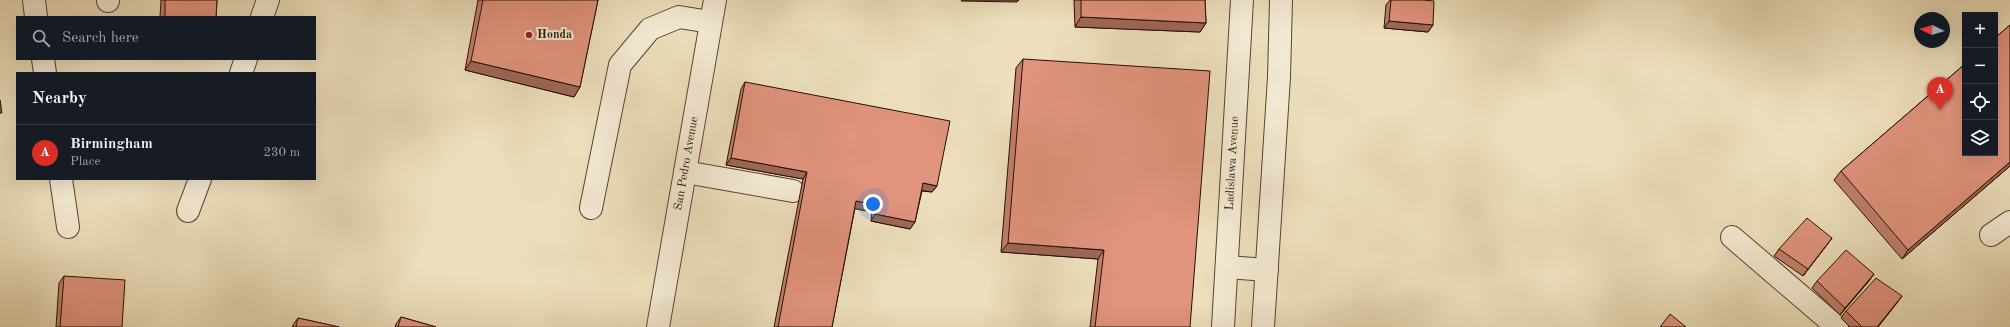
<!DOCTYPE html>
<meta charset="utf-8">
<style>
:root{--surface:#171b24;--page:#242831;--text:#f1f3f6;--muted:#9ea1a6;--line:#363941;--accent:#d93025}
body{margin:0;font-family:"Old Standard TT",serif;background:var(--page);color:var(--text)}
.controls{position:absolute;right:12px;top:12px;display:grid;overflow:hidden;border-radius:0px;box-shadow:0 4px 16px #0002}
.controls button{width:36px;height:36px;display:grid;place-items:center;padding:0;border:0;border-bottom:1px solid var(--line);background:var(--surface);color:var(--text);font:20px sans-serif}
.compass{position:absolute;left:1914px;top:12px;width:36px;height:36px;border-radius:50%;background:var(--surface);box-shadow:0 4px 16px #0002;rotate:274deg}
.you{position:absolute;left:873px;top:204px;width:14px;height:14px;margin:-10px;border:3px solid #fff;border-radius:50%;background:#1a73e8;box-shadow:0 0 0 6px #1a73e833}
.badge{display:grid;place-items:center;width:26px;height:26px;border-radius:50%;background:var(--accent);color:#fff;font-size:13px;font-weight:700}
.pin{position:absolute;translate:-50% -33px;filter:drop-shadow(0 1px 2px #0008)}
.pin::after{content:'';position:absolute;top:21px;width:14px;height:12px;background:inherit;clip-path:polygon(0 0,100% 0,50% 100%)}
.list{margin:0;padding:0;list-style:none}
h2{display:flex;justify-content:space-between;align-items:center;height:52px;margin:0;padding:0 16px;font-size:17px}
h2 small{font-size:13px;font-weight:400;color:var(--muted)}
.list li{display:grid;grid-template-columns:26px 1fr auto;gap:12px;align-items:center;box-sizing:border-box;height:56px;padding:0 16px;border-top:1px solid var(--line)}
.list b{display:block;font-size:15px;white-space:nowrap}
.list p{margin:0;font-size:13px;white-space:nowrap;color:var(--muted)}
.list em{font-size:13px;font-style:normal;color:var(--muted)}
.icon{flex:none;width:22px;height:22px;fill:none;stroke:currentColor;stroke-width:2;stroke-linecap:round;stroke-linejoin:round}
.map{position:relative;flex:none;width:2010px;height:327px;overflow:hidden}
.search{position:absolute;background:var(--surface);box-shadow:0 4px 16px #0002;left:16px;top:16px;width:300px;height:44px;display:flex;align-items:center;gap:10px;box-sizing:border-box;padding:0 14px;border-radius:0px;color:var(--muted);font-size:15px}
.panel{position:absolute;background:var(--surface);box-shadow:0 4px 16px #0002;left:16px;top:72px;width:300px;height:108px;border-radius:0px}
.map>svg:first-child{display:block}
.lines{fill:none;stroke-linecap:round;stroke-linejoin:round}
.minor-casing{stroke:#58442f;stroke-width:24}
.minor{stroke:#f3ead3;stroke-width:22}
.wall{fill:#c17e6c;stroke:#261000}
.shaded-wall{fill:#9d6758;stroke:#261000}
.building{fill:#e0937d;stroke:#261000}
.poi-dot{fill:#8f2418;stroke:#f3ead3;stroke-width:1.5}
.labels{text-anchor:middle;dominant-baseline:central;stroke-width:4;stroke-linejoin:round;paint-order:stroke}
.poi-label{font-size:12px;font-weight:bold;fill:#261000;stroke:#f3ead3;text-anchor:start}
.street-label{font-size:12px;fill:#261000;stroke:#f3ead3}
</style>
<div class="map">
<svg width="2010" height="327" viewBox="0 0 2010 327">
<rect width="100%" height="100%" fill="#eddfbc"/>
<filter id="stains"><feTurbulence type="fractalNoise" baseFrequency=".005" numOctaves="4"/><feColorMatrix values="0 0 0 0 .2 0 0 0 0 .09 0 0 0 0 .02 0 0 0 .5 -.17"/></filter>
<radialGradient id="worn" r=".72"><stop offset=".6" stop-color="#630" stop-opacity="0"/><stop offset="1" stop-color="#630" stop-opacity=".3"/></radialGradient>
<g class="lines">
<defs>
<g id="minor">
<path d="M34,0L36,17"/>
<path d="M108,0V1"/>
<path d="M262,17L268,0"/>
<path d="M43,59L45,73"/>
<path d="M241,73L246,59"/>
<path d="M685,172L793,191"/>
<path d="M61,179L68,227"/>
<path d="M591,208L620,65L650,29L679,17L710,22"/>
<path d="M188,211L200,179"/>
<path d="M1991,235L2010,222"/>
<path d="M1732,237L1837,327"/>
<path d="M1227,267L1267,270"/>
<path id="s1" d="M658,327L715,0"/>
<path id="s2" d="M1223,327L1242,0"/>
<path d="M1263,327L1279,77L1281,0"/>
</g>
</defs>
<!-- minor casing -->
<use href="#minor" class="minor-casing"/>
<!-- minor -->
<use href="#minor" class="minor"/>
</g>
<!-- wall -->
<g class="wall">
<path d="M161,0H217L216,17H160Z"/>
<path d="M478,0H598L580,87L574,97L465,70Z"/>
<path d="M1074,0H1205L1206,23L1200,32L1075,27Z"/>
<path d="M1390,0H1422L1433,25L1428,32L1384,28L1386,5Z"/>
<path d="M2010,25V166L1902,259L1834,180L1841,171Z"/>
<path d="M1023,59L1190,327H1090L1098,259L1001,252L1016,68Z"/>
<path d="M745,82L937,186L932,192L922,191L915,222L910,229L871,221L872,212L855,208L832,327H774L803,179L726,165L741,89Z"/>
<path d="M1832,238L1803,276L1774,256L1779,249Z"/>
<path d="M1874,274L1869,281L1840,315L1812,288L1817,281Z"/>
<path d="M64,276L122,327H56L59,283Z"/>
<path d="M1902,296L1878,327H1850L1841,318L1846,311Z"/>
<path d="M401,317L436,327H395L396,324Z"/>
<path d="M298,318L339,327H292L293,325Z"/>
</g>
<!-- shaded-wall -->
<g class="shaded-wall">
<path d="M962,0H1019L1017,2L961,1Z"/>
<path d="M1081,17L1206,23L1200,32L1075,27Z"/>
<path d="M1389,21L1433,25L1428,32L1384,28Z"/>
<path d="M471,61L580,87L574,97L465,70Z"/>
<path d="M731,158L807,172L803,179L726,165Z"/>
<path d="M2010,162V166L1902,259L1908,250Z"/>
<path d="M923,183L937,186L932,192L918,190Z"/>
<path d="M856,201L877,205L872,212L851,208Z"/>
<path d="M875,214L915,222L910,229L871,221Z"/>
<path d="M1832,238L1827,245L1803,276L1808,269Z"/>
<path d="M1008,243L1104,250L1098,259L1001,252Z"/>
<path d="M1874,274L1869,281L1840,315L1845,308Z"/>
<path d="M1902,296L1897,303L1878,327H1877Z"/>
</g>
<!-- building -->
<g class="building">
<path d="M165,0H217L216,17H165Z"/>
<path d="M483,0H598L580,87L471,61Z"/>
<path d="M1081,0H1205L1206,23L1081,17Z"/>
<path d="M1391,0H1422L1434,1L1433,25L1389,21Z"/>
<path d="M2010,25V162L1908,250L1841,171L1965,64V153H1995V38Z"/>
<path d="M1023,59L1210,71L1190,327H1095L1104,250L1008,243Z"/>
<path d="M745,82L950,121L937,186L923,183L915,222L875,214L877,205L856,201L832,327H778L807,172L731,158Z"/>
<path d="M0,100L2,113H0Z"/>
<path d="M1807,218L1832,238L1808,269L1779,249Z"/>
<path d="M1846,250L1874,274L1845,308L1817,281Z"/>
<path d="M64,276L125,280L122,327H60Z"/>
<path d="M1876,278L1902,296L1877,327H1862L1846,311Z"/>
<path d="M1670,314L1686,327H1660Z"/>
<path d="M401,317L436,327H398Z"/>
<path d="M298,318L339,327H296Z"/>
</g>
<!-- markers -->
<circle class="poi-dot" cx="529" cy="35" r="4"/>
<g class="labels">
<!-- poi labels -->
<g class="poi-label">
<text x="537" y="35">Honda</text>
</g>
<!-- street labels -->
<g class="street-label">
<text stroke="none"><textPath href="#s1" startOffset="166">San Pedro Avenue</textPath></text>
<text stroke="none"><textPath href="#s2" startOffset="164">Ladislawa Avenue</textPath></text>
</g>
</g>
<rect width="100%" height="100%" filter="url(#stains)"/>
<rect width="100%" height="100%" fill="url(#worn)"/>
</svg>
<div class="controls">
<button>+</button>
<button>−</button>
<button><svg class="icon" aria-label="locate" viewBox="0 0 24 24"><circle cx="12" cy="12" r="6"/><path d="M12 2v4M12 18v4M2 12h4M18 12h4"/></svg></button>
<button><svg class="icon" aria-label="layers" viewBox="0 0 24 24"><path d="M12 4l9 5-9 5-9-5zM3 14l9 5 9-5"/></svg></button>
</div>
<svg class="compass" viewBox="-18 -18 36 36"><path d="M0-13l5 13h-10z" fill="#e53935"/><path d="M0 13l5-13h-10z" fill="#9ea1a6"/></svg>
<div class="you"></div>
<div class="pin badge" style="left:1940px;top:110px">A</div>
<div class="search"><svg class="icon" aria-label="search" viewBox="0 0 24 24"><circle cx="10" cy="10" r="6"/><path d="M15 15l6 6"/></svg>Search here</div>
<section class="panel">
<h2>Nearby<small></small></h2>
<ul class="list">
<li><span class="badge">A</span><div><b>Birmingham</b><p>Place</p></div><em>230 m</em></li>
</ul>
</section>
</div>
